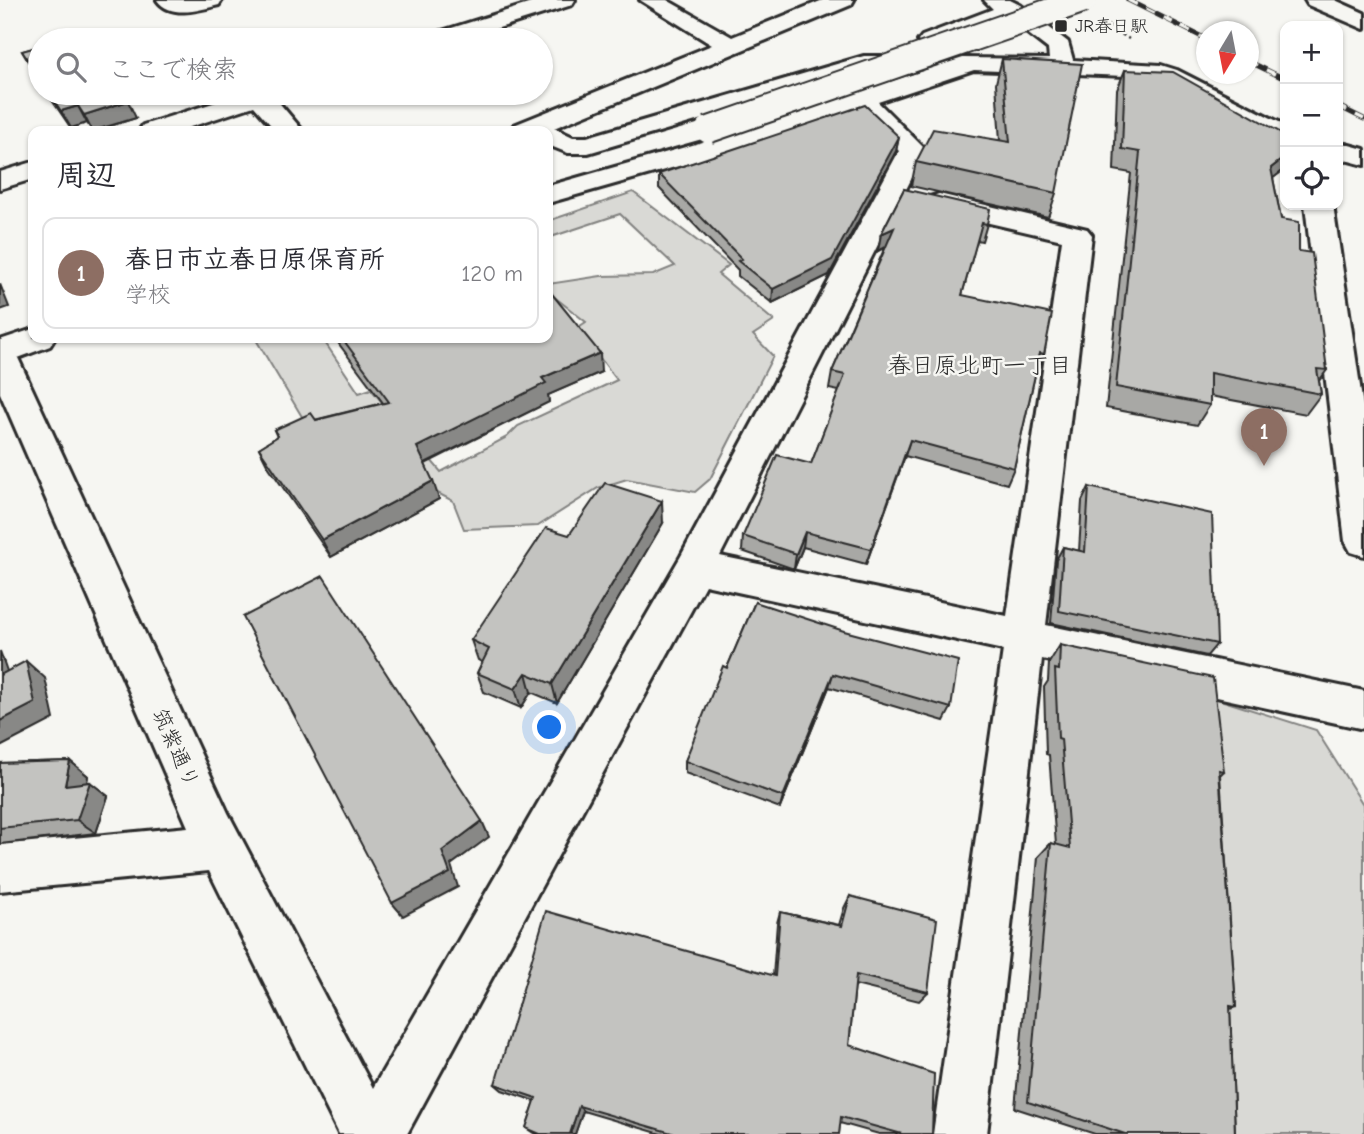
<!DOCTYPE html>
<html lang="ja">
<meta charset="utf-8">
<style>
:root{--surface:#fff;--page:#f2f2f3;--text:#2b2b33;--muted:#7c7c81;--line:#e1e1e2;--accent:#0b8043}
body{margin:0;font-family:"Comic Neue","Klee One",sans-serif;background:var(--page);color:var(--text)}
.controls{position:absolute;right:21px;top:21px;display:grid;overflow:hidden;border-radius:14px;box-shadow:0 2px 5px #0004}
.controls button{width:63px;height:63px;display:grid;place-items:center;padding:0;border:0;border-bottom:2px solid var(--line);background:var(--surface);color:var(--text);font:35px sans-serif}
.compass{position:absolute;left:1196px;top:21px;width:63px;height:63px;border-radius:50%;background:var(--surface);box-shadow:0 2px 5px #0004;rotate:190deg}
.you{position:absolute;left:550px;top:728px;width:24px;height:24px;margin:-18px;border:5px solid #fff;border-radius:50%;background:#1a73e8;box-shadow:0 0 0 10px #1a73e833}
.badge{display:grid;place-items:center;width:46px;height:46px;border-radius:50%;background:var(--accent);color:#fff;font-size:23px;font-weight:700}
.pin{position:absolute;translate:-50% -58px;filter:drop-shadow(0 2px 4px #0008)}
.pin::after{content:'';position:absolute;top:37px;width:24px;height:21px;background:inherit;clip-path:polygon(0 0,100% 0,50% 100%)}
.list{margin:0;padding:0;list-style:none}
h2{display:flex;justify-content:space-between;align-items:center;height:91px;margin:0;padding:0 28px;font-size:30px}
h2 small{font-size:23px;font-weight:400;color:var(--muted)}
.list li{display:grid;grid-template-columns:46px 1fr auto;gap:21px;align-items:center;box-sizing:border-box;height:112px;margin:0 14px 14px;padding:0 14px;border:2px solid var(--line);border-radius:14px}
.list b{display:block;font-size:26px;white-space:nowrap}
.list p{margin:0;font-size:23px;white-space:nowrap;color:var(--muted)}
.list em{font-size:23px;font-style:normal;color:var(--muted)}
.icon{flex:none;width:38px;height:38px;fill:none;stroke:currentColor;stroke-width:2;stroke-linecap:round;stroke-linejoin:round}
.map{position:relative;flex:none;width:1364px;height:1134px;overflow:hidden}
.search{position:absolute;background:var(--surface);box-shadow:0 2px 5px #0004;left:28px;top:28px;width:525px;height:77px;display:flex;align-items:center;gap:18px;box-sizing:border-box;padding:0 24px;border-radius:38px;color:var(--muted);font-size:26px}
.panel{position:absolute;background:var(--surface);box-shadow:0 2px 5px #0004;left:28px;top:126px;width:525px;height:217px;border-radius:14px}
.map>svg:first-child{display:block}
.green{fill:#d9d9d5;stroke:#828280;stroke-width:2}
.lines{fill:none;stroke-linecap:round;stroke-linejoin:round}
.minor-casing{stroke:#2b2b2b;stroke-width:6}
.path{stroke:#2b2b2b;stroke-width:2.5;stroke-dasharray:4.5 3.5;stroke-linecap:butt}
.minor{fill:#f6f6f2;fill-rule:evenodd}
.rail-casing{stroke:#2b2b2b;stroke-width:5}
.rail{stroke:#f6f6f2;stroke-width:3.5;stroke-dasharray:10;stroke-linecap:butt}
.minor-bridge-casing{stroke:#2b2b2b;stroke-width:29;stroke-linecap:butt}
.minor-bridge{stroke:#f6f6f2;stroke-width:25}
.wall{fill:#a8a8a5;stroke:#2b2b2b;stroke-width:2}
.shaded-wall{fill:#888886;stroke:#2b2b2b;stroke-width:2}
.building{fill:#c3c3c0;stroke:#2b2b2b;stroke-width:2}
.poi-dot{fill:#2b2b2b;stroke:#f6f6f2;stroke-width:2.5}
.labels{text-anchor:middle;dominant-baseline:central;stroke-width:5;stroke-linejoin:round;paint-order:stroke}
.far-poi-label{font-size:18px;fill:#2b2b2b;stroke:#f6f6f2;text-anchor:start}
.street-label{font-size:21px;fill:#2b2b2b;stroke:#f6f6f2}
.neighbourhood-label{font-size:23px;fill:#2b2b2b;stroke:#f6f6f2}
</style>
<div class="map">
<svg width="1364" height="1134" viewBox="0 0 1364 1134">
<rect width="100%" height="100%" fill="#f6f6f2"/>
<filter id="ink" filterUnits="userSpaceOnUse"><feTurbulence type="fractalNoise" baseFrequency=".0143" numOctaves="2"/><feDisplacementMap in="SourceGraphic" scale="14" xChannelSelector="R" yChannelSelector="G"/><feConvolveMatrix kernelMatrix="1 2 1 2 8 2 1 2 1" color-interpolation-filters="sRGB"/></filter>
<g filter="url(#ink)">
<!-- green -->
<g class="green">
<path d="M633,192L729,265L718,274L774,321L753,335L773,356L710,479L695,492L627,479L598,488L538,526L464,529L453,501L307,425L255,338H322L359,393L371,389L441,472L507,437L518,426L617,380L577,328L586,322L548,292V284L601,276L653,275L675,266L620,214L548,238V221Z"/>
<path d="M1214,698L1316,730L1364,806V1134H1235Z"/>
</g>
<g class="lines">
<defs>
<g id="minor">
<path d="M157,0H222L219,5C200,10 170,19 157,0Z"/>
<path d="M541,0H575L572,5L460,40H425L429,35Z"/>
<path d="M640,0H667L732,37L823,0H854L851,5L554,128L573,137H587L864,56H882L885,61L882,66L588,153H568L548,145V131H510L514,125L712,45Z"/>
<path d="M984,0H1010L1020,5L1068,42L1073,60L1161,65L1177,70L1285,125V143L1150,77L974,70L878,102L926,150L720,556L1007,616L1062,240L929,209L925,203L929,197L939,194L1087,229L1092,235L1046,625L1364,691V729L1042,659L987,1134H933L1003,650L705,585L407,1134H339L209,871L0,891V845L188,827L0,393V340L33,329V338H55L50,346L18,358L228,813L373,1088L681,556L899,151L856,109L728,152L548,203V186L710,140L963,58L1049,59L1048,49L1009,19L930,48L922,46L918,41L922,36L993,9Z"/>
<path d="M1305,0H1335L1364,13V29L1308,5Z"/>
<path d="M245,93H282L276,99L303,131H276L254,106L178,131H139L143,125Z"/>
<path d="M1338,142L1364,149V165L1338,158Z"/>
<path d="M33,162V179L0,189V172Z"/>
<path d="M1305,205H1333L1364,413V556L1351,552L1345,541Z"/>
</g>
</defs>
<!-- minor casing -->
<use href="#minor" class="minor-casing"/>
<!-- path -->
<path class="path" d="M1107,25L1129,39"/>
<!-- minor -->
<use href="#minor" class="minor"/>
<defs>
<g id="rail">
<path d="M1128,0L1206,39"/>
<path d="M1248,61L1285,79"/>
<path d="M1338,106L1364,119"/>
</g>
</defs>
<!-- rail casing -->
<use href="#rail" class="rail-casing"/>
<!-- rail -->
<use href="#rail" class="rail"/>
<defs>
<path id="minor-bridge" d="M708,130L1083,0"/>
</defs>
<!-- minor-bridge casing -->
<use href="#minor-bridge" class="minor-bridge-casing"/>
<!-- minor-bridge -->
<use href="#minor-bridge" class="minor-bridge"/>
</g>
<!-- wall -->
<g class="wall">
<path d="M40,46V82L22,51Z"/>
<path d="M1002,59L1056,193L1048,217L911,186L916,162L1000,141L996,83Z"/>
<path d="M1125,70L1285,169L1273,178L1281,219L1299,251L1327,370L1319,381L1321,394L1306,414L1210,396V405L1197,425L1106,408L1131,173L1114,170L1117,90Z"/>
<path d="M47,93H121L136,118L95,131H92L87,123L71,128Z"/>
<path d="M899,137L896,151L829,275L772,303L738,276V270L659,188V174Z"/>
<path d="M904,189L987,224L982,241L977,240L962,295L1044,354L1037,370H1036L1014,468L1007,484L905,456L866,564L803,547L794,569L742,551L743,536L811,464L839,391L829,389L832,372L885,247L878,251L881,234Z"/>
<path d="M337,338H548L601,372L548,395L549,402L425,464L439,499L331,557L268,466L259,448L277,437L274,430L383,403L339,344Z"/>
<path d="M1089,487L1217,644L1207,656L1051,623L1056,560L1063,547L1079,551L1082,501Z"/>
<path d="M663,523L557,703L531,692L521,708L484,692L477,673L482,662L478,660L471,640L569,535Z"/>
<path d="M755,602L951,708L944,721L829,687L780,808L685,773V761L727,668Z"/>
<path d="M1060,645L1224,771L1220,775L1236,1007L1230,1009L1235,1134H1095L1015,1108L1038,857L1051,843L1056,845L1049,755L1046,754L1044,687L1048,681L1049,663Z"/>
<path d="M70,761L88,776L87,782H90L108,796L96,833L0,844V763Z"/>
<path d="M850,896L928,992L919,1001L855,985L849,1045L932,1134H879L840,1123L839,1134H661L583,1111L575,1134H535L526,1128L535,1101L502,1090L495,1084L773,976L777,923L780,912L839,925L844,908Z"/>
</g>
<!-- shaded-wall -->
<g class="shaded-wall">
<path d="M128,101L136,118L92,131L84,115Z"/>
<path d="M78,106L87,123L71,128L61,111Z"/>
<path d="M899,137L896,151L829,275L772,303L773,289Z"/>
<path d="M1285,157V169L1259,189L1271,168Z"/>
<path d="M894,228L890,245L878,251L881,234Z"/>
<path d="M0,284L9,307L0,310Z"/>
<path d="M600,353L601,372L548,395L549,402L423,464L417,447L542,378Z"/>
<path d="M910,440L905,456L866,564L871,549Z"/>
<path d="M433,481L439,499L331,557L322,540Z"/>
<path d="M662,501L663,523L557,703L552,684Z"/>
<path d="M805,532L803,547L794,569L796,554Z"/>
<path d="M0,651L15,694L0,681Z"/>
<path d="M26,661L45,678L54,719L0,747V721Z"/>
<path d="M526,673L531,692L521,708L515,689Z"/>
<path d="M833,674L829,687L780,808L783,797Z"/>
<path d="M70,761L88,776L84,798L90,782L108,796L96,833L77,820L65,785Z"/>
<path d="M482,821L489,837L451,865L458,887L403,916L392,903L442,851Z"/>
<path d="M579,1106L583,1111L575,1134H570Z"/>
</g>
<!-- building -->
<g class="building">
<path d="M78,35L81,40H61Z"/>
<path d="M40,46V79L22,51Z"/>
<path d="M1002,59L1082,64L1056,193L916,162L933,129L1010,142Z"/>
<path d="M1125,70L1173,72L1285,135V157L1271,168L1281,219L1299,222V251L1312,253L1327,370L1317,369L1321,394L1210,373V405L1116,387L1140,152L1122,149Z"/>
<path d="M49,93H121L128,101L84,115L78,106L61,111Z"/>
<path d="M865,105L899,137L832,260L773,289L738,261L742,259L659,174Z"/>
<path d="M904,189L990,209L987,224L982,223L962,295L1052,314L1044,354L1040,353L1014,468L910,440L871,549L805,532L796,554L743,536L777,455L811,464L845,375L832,372L894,228L881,234Z"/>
<path d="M548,289L600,353L542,378L546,383L417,447L433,481L322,540L259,448L278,436L274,430L311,413L316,420L389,402L342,338H548Z"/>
<path d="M605,483L662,501L552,684L526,673L515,689L477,673L489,649L471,640L546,528L569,535Z"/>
<path d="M1089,487L1212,514L1217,644L1059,611L1063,547L1085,552Z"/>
<path d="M323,576L482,821L442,851L450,873L392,903L243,617Z"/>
<path d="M755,602L844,631L958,661L951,708L833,674L783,797L685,761L723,666L727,668Z"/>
<path d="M1060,645L1213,678L1224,771L1219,770L1236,1007L1230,1006L1235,1134H1125L1028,1102L1051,843L1070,848L1061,739L1058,738L1055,669L1059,670Z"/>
<path d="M26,661L35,703L0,721V675Z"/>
<path d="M70,761L65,785L90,782L77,820L0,828V763Z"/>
<path d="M850,896L937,919L928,992L856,975L849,1045L934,1074L932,1134H902L841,1117L839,1134H675L579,1106L570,1134H540L526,1128L536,1098L495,1084L546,911L775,976L780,912L842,926Z"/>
</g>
</g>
<!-- markers -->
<rect class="poi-dot" x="1054" y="19" width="14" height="14" rx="3.5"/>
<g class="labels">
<!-- far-poi labels -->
<g class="far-poi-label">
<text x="1075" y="26">JR春日駅</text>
</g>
<!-- street labels -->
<g class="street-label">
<text transform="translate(176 748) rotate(66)">筑紫通り</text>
</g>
<!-- neighbourhood labels -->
<g class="neighbourhood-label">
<text x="980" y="365">春日原北町一丁目</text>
</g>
</g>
</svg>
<div class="controls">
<button>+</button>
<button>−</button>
<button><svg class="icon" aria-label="locate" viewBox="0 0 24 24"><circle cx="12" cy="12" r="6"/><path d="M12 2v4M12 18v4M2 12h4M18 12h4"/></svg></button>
</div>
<svg class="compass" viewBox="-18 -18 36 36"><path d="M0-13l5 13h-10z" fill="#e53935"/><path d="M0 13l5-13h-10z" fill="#7c7c81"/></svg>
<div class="you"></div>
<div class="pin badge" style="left:1264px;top:466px;background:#8d6e63">1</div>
<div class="search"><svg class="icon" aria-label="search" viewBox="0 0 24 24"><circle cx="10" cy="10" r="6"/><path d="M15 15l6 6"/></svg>ここで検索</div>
<section class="panel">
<h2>周辺<small></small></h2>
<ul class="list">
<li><span class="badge" style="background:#8d6e63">1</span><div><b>春日市立春日原保育所</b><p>学校</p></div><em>120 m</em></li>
</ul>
</section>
</div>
